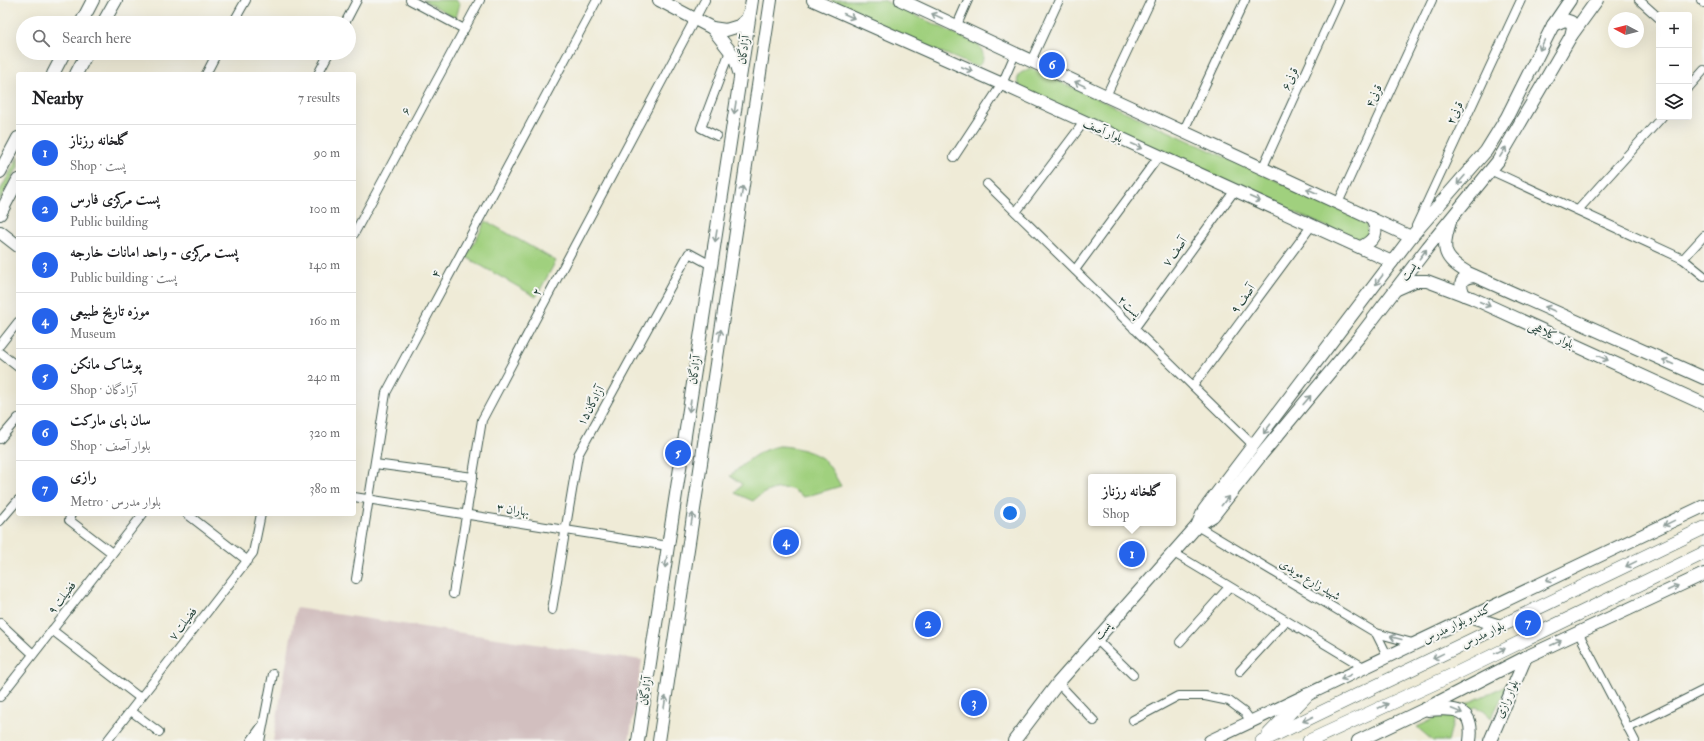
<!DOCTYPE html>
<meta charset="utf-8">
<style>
:root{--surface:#fff;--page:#f6f6f6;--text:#202124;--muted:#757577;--line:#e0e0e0;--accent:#2563eb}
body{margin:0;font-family:"IM FELL Double Pica",Amiri,serif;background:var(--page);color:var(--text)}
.controls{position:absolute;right:12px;top:12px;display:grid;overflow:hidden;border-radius:4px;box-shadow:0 4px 16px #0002}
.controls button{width:36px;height:36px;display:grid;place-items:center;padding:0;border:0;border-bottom:1px solid var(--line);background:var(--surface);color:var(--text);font:20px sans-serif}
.compass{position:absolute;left:1608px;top:12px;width:36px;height:36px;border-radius:50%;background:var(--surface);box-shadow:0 4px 16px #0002;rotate:277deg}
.you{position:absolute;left:1010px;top:513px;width:14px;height:14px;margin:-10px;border:3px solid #fff;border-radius:50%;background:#1a73e8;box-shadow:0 0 0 6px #1a73e833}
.badge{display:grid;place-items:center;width:26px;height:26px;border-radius:50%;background:var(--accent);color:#fff;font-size:13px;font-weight:700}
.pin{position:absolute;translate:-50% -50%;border:2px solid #fff;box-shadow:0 1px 4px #0006}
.popup{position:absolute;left:1088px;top:474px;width:88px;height:52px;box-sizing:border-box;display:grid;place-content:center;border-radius:4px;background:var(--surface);filter:drop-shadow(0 1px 3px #0005);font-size:13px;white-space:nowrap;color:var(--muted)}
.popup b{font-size:15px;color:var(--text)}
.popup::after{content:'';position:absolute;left:50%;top:100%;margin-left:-8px;border:8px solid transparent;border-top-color:var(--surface)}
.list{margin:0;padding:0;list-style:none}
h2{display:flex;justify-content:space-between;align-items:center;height:52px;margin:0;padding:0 16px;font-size:17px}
h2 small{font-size:13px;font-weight:400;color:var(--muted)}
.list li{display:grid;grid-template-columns:26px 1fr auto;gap:12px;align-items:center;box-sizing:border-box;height:56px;padding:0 16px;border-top:1px solid var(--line)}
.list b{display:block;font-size:15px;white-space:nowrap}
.list p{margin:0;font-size:13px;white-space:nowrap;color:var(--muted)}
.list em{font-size:13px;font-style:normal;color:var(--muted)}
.icon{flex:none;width:22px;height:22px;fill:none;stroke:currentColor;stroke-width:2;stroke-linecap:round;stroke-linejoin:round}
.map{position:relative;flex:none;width:1704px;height:741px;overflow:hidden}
.search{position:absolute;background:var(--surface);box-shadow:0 4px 16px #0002;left:16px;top:16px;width:340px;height:44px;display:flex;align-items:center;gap:10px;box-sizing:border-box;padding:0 14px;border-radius:22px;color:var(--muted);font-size:15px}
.panel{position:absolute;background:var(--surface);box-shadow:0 4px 16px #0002;left:16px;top:72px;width:340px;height:444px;border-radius:4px}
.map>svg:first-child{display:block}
.industrial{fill:#d2bfbf}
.green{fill:#a0d07e;stroke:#608659}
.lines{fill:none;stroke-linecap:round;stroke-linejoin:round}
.street-casing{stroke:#3e574c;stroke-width:10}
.secondary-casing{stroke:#3e574c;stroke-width:14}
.primary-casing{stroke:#3e574c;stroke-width:14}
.street{stroke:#fff;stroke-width:8}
.secondary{stroke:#fff;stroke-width:12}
.primary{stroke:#fff;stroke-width:13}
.oneway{stroke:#8f9e9a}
.labels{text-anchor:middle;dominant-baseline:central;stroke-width:4;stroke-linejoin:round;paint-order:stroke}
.street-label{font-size:12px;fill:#1f3d34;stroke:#f6f6f2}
</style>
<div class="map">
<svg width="1704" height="741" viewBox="0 0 1704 741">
<rect width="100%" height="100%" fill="#f6f6f2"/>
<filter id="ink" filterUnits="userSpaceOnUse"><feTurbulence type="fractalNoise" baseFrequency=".025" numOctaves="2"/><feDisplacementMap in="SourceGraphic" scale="8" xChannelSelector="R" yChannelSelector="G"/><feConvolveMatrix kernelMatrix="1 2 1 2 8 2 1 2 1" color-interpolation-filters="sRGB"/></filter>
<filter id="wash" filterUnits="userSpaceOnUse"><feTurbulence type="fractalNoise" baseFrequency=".012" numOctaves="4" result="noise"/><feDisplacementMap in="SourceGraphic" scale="16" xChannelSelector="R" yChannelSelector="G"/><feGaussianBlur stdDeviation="0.9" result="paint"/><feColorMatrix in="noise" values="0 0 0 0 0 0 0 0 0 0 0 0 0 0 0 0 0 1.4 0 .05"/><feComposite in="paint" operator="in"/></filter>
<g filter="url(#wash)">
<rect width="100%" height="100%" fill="#efebd7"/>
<!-- industrial -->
<path class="industrial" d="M296,608L642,660L629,741H273Z"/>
<!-- green -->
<g class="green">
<path d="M423,0H455L460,3L456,18Z"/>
<path d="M831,0H883L979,45C984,53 986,62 976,67L838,8Z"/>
<path d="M1032,69L1365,221L1368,232L1366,238L1358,241L1023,91C1013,77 1016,73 1032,69Z"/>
<path d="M18,157V167L0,201V191Z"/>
<path d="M486,221L556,261L536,297L466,257Z"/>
<path d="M779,446C792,446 818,452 826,462C832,469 836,478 841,486L804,497C800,495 795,491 791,489C777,486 762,492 753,501L735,493L742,484L730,476C745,463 759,449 779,446Z"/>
<path d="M1509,684L1491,718L1484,710L1476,707L1455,715L1448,741H1433L1417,727Z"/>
</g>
</g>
<g filter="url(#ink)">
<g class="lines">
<defs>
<g id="street">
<path d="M410,0L464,29"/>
<path d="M1639,0L1659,18"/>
<path d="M1701,0L1704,3"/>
<path d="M233,23L246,0"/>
<path d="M345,23L357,0"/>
<path d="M957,25L968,0"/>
<path d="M1031,61L1059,0"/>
<path d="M206,74L217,53"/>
<path d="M318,74L329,53"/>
<path d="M1689,87L1704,70"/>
<path d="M1106,96L1151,0"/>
<path d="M1183,132L1245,0"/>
<path d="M717,136L701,128L730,51"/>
<path d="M954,157L1002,84L1015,54"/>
<path d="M1262,169L1339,0"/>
<path d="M1490,170L1683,259L1704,276"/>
<path d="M987,184L1254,446"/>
<path d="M1338,203L1432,0"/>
<path d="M1578,210L1662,117"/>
<path d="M1016,212L1084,122"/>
<path d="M1416,226L1521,0"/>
<path d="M354,234L480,0"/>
<path d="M1683,259L1704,236"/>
<path d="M1075,270L1159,156"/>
<path d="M1134,329L1235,190"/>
<path d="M0,345L18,322"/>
<path d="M0,353L18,367"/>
<path d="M1193,386L1312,225"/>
<path d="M0,439L18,418"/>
<path d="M375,464L473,477"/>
<path d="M354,497L668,546"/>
<path d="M71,514L69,520L112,553"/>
<path d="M187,514L248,561"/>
<path d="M0,521L18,500"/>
<path d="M1197,526L1376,633L1416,644"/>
<path d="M1174,553L1365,668"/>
<path d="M356,579L386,393L597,0"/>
<path d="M453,594L482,420L705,0"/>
<path d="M552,610L578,455L689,253L711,265"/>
<path d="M0,623L33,654"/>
<path d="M52,630L140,698"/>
<path d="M1578,632L1635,741"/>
<path d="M1376,633L1388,657"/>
<path d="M1096,639L1133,675"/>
<path d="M1180,642L1229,587"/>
<path d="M1240,671L1286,621"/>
<path d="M1058,683L1094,721"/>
<path d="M0,697L143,514"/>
<path d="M131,711L159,732"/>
<path d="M1133,720L1178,696H1205L1229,701L1245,713L1251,721"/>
<path d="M1628,728L1704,690"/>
<path d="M107,741L253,553L261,514"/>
<path d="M251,741L261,727"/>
<path d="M260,741L273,674"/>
</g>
<g id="secondary">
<path d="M659,0L712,28L726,30L739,26L747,19L749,13"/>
<path d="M813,0L1002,84L1392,262"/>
<path d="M901,0L1106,96L1411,237"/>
<path d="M81,23L93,0"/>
<path d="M103,23L116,0"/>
<path d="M1553,25L1565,20L1571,22L1573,27L1571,36"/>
<path d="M712,28L734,56L739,72"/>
<path d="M53,74L64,53"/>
<path d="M76,74L87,53"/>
<path d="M0,172L18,138"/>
<path d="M0,214L18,180"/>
<path d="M1450,222C1441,250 1443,258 1468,273L1704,378"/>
<path d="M0,232L18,246"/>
<path d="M1361,247C1375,240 1380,232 1371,218"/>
<path d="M1397,289L1415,281H1427L1472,298L1704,404"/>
<path d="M1464,295C1459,283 1460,278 1474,276"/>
<path d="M1197,526L1213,516L1262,454L1360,336L1428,247L1498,161L1571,36L1597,0"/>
<path d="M1472,617L1500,626"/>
<path d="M1428,710C1454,708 1475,707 1470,741"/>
<path d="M638,741L752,0"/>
<path d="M659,741L771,0"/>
<path d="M1014,741L1058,683L1197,526L1204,510L1411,237L1486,151L1507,117L1553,25L1570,0"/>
<path d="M1210,741L1704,506"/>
<path d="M1358,741L1423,710L1526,657L1704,574"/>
<path d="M1490,741L1526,657"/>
</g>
<g id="primary">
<path d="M1269,734L1307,695"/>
<path d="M1262,741L1704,528"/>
<path d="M1309,741L1459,672L1704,553"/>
</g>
</defs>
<!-- street casing -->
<use href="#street" class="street-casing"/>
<!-- secondary casing -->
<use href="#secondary" class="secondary-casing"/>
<!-- primary casing -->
<use href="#primary" class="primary-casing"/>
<!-- street -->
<use href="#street" class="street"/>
<!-- secondary -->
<use href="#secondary" class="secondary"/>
<!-- primary -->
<use href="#primary" class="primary"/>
</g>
<!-- one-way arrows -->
<defs><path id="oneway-shaft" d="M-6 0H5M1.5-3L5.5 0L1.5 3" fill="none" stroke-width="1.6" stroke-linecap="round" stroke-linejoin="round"/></defs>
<g class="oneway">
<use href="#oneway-shaft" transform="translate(849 16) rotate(24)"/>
<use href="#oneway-shaft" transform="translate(937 16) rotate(-155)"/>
<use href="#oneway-shaft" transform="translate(1542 45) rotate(116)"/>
<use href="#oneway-shaft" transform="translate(967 69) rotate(23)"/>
<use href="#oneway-shaft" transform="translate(1080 84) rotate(-155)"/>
<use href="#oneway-shaft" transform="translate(735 108) rotate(99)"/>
<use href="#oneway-shaft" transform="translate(1137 146) rotate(24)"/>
<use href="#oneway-shaft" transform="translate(1503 152) rotate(-58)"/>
<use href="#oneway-shaft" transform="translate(1461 180) rotate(131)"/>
<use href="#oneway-shaft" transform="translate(1312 191) rotate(-156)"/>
<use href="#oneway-shaft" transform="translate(742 192) rotate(-81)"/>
<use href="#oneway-shaft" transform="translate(1255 199) rotate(24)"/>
<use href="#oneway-shaft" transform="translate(716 236) rotate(99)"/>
<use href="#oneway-shaft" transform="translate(1423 254) rotate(-53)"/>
<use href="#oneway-shaft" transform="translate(1379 280) rotate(127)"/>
<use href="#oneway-shaft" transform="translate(1485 304) rotate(25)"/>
<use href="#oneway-shaft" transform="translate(1550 309) rotate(-156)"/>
<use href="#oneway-shaft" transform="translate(720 335) rotate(-81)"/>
<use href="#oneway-shaft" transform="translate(1603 358) rotate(25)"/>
<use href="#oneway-shaft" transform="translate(1668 362) rotate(-156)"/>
<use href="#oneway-shaft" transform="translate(1307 400) rotate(-50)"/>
<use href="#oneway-shaft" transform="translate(690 406) rotate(99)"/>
<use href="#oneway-shaft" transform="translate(1267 429) rotate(127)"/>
<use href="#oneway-shaft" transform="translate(1225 501) rotate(-52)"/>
<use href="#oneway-shaft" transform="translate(692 519) rotate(-81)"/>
<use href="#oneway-shaft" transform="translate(1669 523) rotate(154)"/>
<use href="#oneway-shaft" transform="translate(666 562) rotate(99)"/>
<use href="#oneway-shaft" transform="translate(1631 564) rotate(154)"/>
<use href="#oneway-shaft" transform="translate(1551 579) rotate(154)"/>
<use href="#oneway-shaft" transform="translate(1673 588) rotate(-25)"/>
<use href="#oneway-shaft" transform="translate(1396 638) rotate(-165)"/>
<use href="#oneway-shaft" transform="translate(1556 643) rotate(-25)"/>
<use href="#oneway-shaft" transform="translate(1500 651) rotate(-26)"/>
<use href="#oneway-shaft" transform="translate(1438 656) rotate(154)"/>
<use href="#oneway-shaft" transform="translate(1346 677) rotate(154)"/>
<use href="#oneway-shaft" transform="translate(665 702) rotate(-81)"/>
<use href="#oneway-shaft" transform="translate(1383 706) rotate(-25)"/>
<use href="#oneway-shaft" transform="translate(1457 711) rotate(22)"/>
<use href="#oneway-shaft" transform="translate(1308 719) rotate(154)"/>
</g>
</g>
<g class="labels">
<!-- street labels -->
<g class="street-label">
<text transform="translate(744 50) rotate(-81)">آزادگان</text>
<text transform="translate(1290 79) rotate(-65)">قرنی۶</text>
<text transform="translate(1374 96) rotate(-65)">قرنی۴</text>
<text transform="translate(406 111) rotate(-62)">۶</text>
<text transform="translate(1455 113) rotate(-65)">قرنی۲</text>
<text transform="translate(1103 131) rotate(24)">بلوار آصف</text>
<text transform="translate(1175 252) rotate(-54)">۷ آصف</text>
<text transform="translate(1409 272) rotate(-53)">پست</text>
<text transform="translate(436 274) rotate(-62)">۴</text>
<text transform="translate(537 292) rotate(-62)">۲</text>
<text transform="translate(1243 299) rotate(-54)">۹ آصف</text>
<text transform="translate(1129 307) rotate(45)">پست۲</text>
<text transform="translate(1551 335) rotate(25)">بلوار کلاهچی</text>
<text transform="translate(695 370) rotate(-81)">آزادگان</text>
<text transform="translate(591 406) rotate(-61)">آزادگان۱۵</text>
<text transform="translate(513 510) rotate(9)">بهاران ۳</text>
<text transform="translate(1310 580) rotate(31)">شهید زارع مویدی</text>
<text transform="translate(62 598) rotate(-52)">فضیلت ۹</text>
<text transform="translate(183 624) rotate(-52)">فضیلت ۷</text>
<text transform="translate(1457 624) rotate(-26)">کندرو بلوار مدرس</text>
<text transform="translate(1103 631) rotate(-48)">پست</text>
<text transform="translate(1483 635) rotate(-26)">بلوار مدرس</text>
<text transform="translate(646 691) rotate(-81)">آزادگان</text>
<text transform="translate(1507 699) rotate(-66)">بلوار رازی</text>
</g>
</g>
</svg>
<div class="controls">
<button>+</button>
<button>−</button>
<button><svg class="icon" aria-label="layers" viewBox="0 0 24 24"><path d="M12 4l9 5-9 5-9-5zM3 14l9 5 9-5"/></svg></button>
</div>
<svg class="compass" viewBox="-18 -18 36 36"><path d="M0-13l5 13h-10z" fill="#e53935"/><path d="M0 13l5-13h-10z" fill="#757577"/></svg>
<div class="you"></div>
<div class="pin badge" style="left:1132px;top:554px">1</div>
<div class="popup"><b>گلخانه رزناز</b>Shop</div>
<div class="pin badge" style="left:928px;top:624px">2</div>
<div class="pin badge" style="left:974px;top:703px">3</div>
<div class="pin badge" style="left:786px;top:542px">4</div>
<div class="pin badge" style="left:678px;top:453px">5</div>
<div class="pin badge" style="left:1052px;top:65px">6</div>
<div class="pin badge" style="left:1528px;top:623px">7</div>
<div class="search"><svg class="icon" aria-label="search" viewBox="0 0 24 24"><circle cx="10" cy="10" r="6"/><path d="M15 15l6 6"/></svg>Search here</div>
<section class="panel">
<h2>Nearby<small>7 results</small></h2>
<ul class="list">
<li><span class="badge">1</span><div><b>گلخانه رزناز</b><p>Shop · پست</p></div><em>90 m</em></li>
<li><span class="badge">2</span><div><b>پست مرکزی فارس</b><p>Public building</p></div><em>100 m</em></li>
<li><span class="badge">3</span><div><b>پست مرکزی - واحد امانات خارجه</b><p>Public building · پست</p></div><em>140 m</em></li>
<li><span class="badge">4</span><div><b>موزه تاریخ طبیعی</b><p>Museum</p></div><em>160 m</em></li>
<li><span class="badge">5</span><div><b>پوشاک مانکن</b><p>Shop · آزادگان</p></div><em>240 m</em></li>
<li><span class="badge">6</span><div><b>سان بای مارکت</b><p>Shop · بلوار آصف</p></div><em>320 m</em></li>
<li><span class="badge">7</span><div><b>رازی</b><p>Metro · بلوار مدرس</p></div><em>380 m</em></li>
</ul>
</section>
</div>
